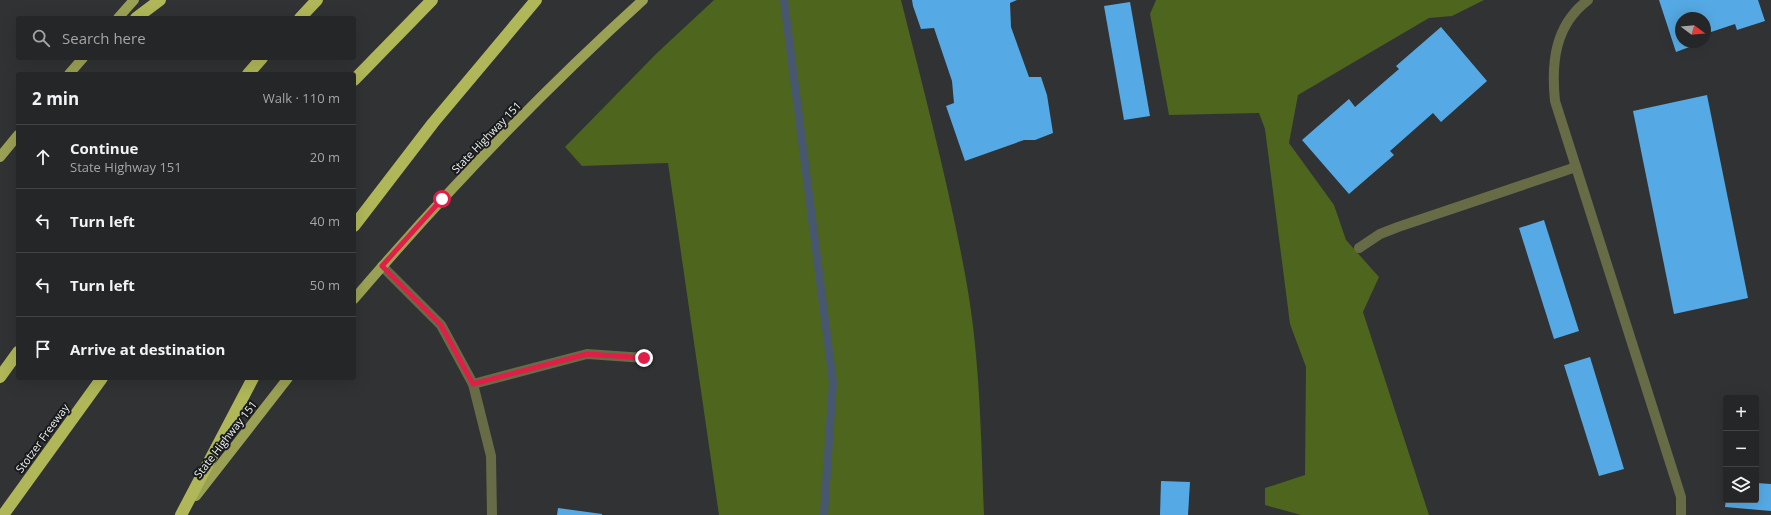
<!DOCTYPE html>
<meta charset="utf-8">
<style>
:root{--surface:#242627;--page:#303233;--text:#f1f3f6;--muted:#a3a5a7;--line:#414344}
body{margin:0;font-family:"Open Sans",sans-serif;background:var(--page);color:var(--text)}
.controls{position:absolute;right:12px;bottom:12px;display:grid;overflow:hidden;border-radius:4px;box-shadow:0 4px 16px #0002}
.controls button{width:36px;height:36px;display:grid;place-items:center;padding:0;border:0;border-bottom:1px solid var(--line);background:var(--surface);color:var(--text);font:20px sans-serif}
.compass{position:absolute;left:1675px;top:12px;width:36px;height:36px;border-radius:50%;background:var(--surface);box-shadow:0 4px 16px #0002;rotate:106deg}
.stop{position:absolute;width:12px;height:12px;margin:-9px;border:3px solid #e11d48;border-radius:50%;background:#fff}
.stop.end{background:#e11d48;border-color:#fff;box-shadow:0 1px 4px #0008}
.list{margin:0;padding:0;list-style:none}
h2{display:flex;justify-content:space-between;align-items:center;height:52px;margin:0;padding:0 16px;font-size:17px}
h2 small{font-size:13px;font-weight:400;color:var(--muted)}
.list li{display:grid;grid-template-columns:26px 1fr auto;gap:12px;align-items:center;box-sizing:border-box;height:64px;padding:0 16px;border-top:1px solid var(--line)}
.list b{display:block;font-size:15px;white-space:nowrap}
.list p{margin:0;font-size:13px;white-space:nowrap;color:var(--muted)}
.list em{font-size:13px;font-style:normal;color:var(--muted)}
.icon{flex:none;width:22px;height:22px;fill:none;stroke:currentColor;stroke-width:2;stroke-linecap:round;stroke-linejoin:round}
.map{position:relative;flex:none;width:1771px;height:515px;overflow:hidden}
.search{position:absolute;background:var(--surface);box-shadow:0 4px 16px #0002;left:16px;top:16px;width:340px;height:44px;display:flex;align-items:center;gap:10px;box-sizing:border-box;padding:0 14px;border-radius:4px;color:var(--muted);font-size:15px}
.panel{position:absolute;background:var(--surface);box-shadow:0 4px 16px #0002;left:16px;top:72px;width:340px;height:308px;border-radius:4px}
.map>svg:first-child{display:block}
.green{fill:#4e651e}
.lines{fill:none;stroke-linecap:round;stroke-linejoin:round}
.stream{stroke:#47576f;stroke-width:8}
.building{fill:#55aae5}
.minor{stroke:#676b46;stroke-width:10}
.major{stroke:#9ba154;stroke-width:10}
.highway{stroke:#afb758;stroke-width:12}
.route{stroke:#e11d48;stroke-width:5}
.labels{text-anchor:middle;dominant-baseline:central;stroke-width:4;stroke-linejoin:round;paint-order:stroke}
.street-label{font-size:11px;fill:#eef0f1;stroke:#191a1b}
</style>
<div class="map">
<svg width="1771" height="515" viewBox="0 0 1771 515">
<rect width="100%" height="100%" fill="#303234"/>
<!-- green -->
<g class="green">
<path d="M714,0H901C924,91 948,182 965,274C980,353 981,435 984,515H719L668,163L582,166L565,147L657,53Z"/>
<path d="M1156,0H1484L1452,16L1429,18L1298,95L1289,143L1334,205L1346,240L1379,277L1363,312L1429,515H1301L1265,505V488L1305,475L1306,367L1290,324L1265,129L1259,113L1169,115L1150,14Z"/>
</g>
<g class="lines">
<!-- stream -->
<path class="stream" d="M784,0L833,382L824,515"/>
</g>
<!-- building -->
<g class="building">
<path d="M912,0H1017L1010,3L1011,27L1029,77H1041L1047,95L1053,133L1035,140H1024L965,161L946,106L954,103L952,81L934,28L921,29L913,6Z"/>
<path d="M1659,0H1758L1765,21L1737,30L1735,24L1705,34V18H1681V42H1703L1676,52Z"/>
<path d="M1130,2L1150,116L1124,120L1104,6Z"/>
<path d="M1441,27L1487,81L1441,122L1433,113L1390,151L1394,155L1349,194L1302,140L1349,99L1355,107L1399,69L1396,66Z"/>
<path d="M1707,95L1748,298L1674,314L1633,111Z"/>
<path d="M1544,220L1579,331L1554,339L1519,228Z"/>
<path d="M1590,357L1624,469L1599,476L1564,365Z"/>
<path d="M1161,481L1190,482L1188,515H1160Z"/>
<path d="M1756,483L1771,484V511L1725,507L1726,500H1756Z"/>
<path d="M558,508L602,514V515H557Z"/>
</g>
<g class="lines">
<!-- minor -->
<g class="minor">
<path d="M1588,0C1555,25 1551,62 1555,101L1681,497V515"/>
<path d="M1359,248L1380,234L1398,227L1576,167"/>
<path d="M382,266L441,325L473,384L491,456L492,515"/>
<path d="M473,384L587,354L645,358"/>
</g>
<!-- major -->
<g class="major">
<path d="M118,18L134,0"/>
<path d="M69,74L83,58"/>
<path d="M0,157L18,135"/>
<path d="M354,299C444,194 540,93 643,0"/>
<path d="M196,496L288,378"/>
</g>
<!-- highway -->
<g class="highway">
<path d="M136,18L160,0"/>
<path d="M300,18L317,0"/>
<path d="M248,74L262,58"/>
<path d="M354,80L432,0"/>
<path d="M354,226L433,123L536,0"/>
<path d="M0,377L18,352"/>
<path d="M3,515L102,378"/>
<path d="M181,515L253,378"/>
</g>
</g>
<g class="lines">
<!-- route -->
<path class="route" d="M442,199L382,266L441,325L473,384L587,354L644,358"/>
</g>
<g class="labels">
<!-- street labels -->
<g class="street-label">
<text transform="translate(486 137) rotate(-46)">State Highway 151</text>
<text transform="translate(42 438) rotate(-54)">Stotzer Freeway</text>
<text transform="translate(225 439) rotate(-52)">State Highway 151</text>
</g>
</g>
</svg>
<div class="controls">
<button>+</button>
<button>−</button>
<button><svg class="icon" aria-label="layers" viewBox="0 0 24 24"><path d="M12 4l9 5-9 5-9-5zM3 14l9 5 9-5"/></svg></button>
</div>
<svg class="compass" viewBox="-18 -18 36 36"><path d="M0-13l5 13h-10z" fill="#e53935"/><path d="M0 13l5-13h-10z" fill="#a3a5a7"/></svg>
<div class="stop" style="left:442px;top:199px"></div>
<div class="stop end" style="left:644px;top:358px"></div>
<div class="search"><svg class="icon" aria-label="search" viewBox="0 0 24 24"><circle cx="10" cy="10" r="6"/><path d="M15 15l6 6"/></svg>Search here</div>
<section class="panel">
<h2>2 min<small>Walk · 110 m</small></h2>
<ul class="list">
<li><svg class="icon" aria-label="ahead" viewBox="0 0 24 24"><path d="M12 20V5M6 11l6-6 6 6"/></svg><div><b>Continue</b><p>State Highway 151</p></div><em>20 m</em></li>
<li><svg class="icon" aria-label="left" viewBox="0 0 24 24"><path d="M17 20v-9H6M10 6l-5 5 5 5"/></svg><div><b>Turn left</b></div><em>40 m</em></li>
<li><svg class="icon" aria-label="left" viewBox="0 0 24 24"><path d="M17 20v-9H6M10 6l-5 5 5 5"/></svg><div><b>Turn left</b></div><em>50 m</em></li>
<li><svg class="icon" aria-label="arrive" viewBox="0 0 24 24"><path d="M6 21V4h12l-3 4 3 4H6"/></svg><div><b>Arrive at destination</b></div></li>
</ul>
</section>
</div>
